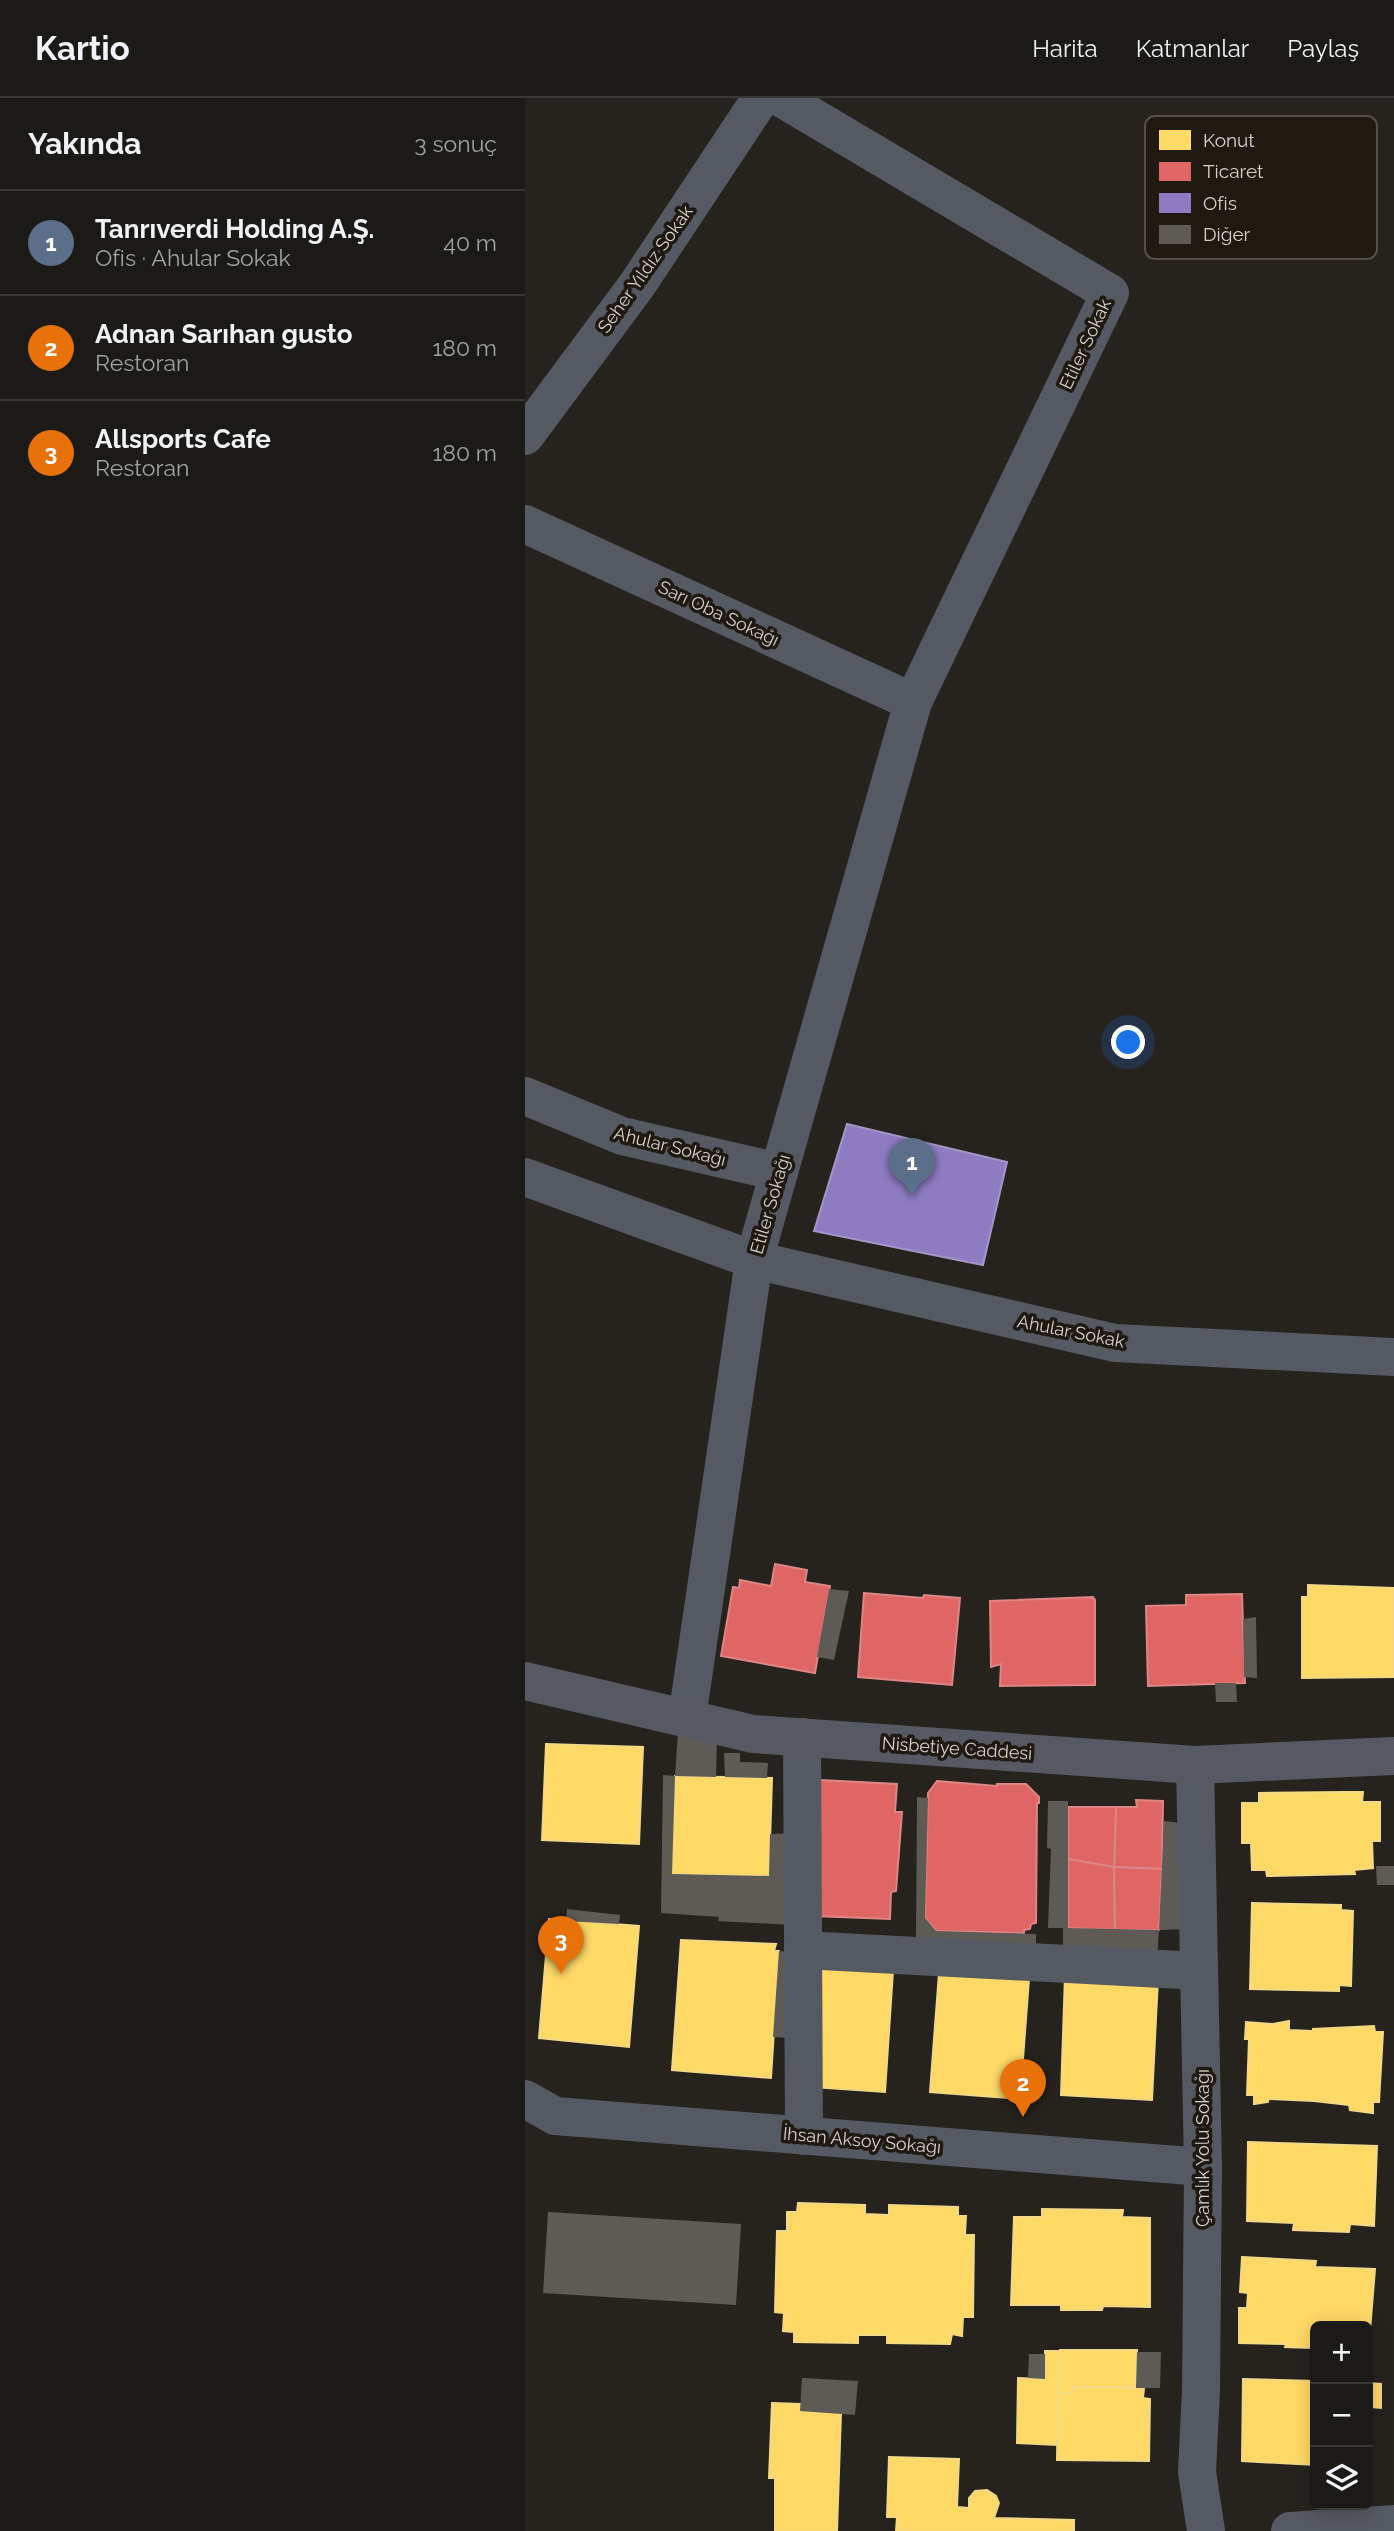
<!DOCTYPE html>
<html lang="tr">
<meta charset="utf-8">
<style>
:root{--surface:#1c1a16;--page:#25231f;--text:#f1f3f6;--muted:#a0a1a1;--line:#3a3835;--accent:#db2777}
body{margin:0;font-family:Raleway,sans-serif;background:var(--page);color:var(--text)}
.controls{position:absolute;right:21px;bottom:21px;display:grid;overflow:hidden;border-radius:10px;box-shadow:0 4px 18px #0003}
.controls button{width:63px;height:63px;display:grid;place-items:center;padding:0;border:0;border-bottom:2px solid var(--line);background:var(--surface);color:var(--text);font:35px sans-serif}
.you{position:absolute;left:604px;top:945px;width:24px;height:24px;margin:-18px;border:5px solid #fff;border-radius:50%;background:#1a73e8;box-shadow:0 0 0 10px #1a73e833}
.badge{display:grid;place-items:center;width:46px;height:46px;border-radius:50%;background:var(--accent);color:#fff;font-size:23px;font-weight:700}
.pin{position:absolute;translate:-50% -58px;filter:drop-shadow(0 2px 4px #0008)}
.pin::after{content:'';position:absolute;top:37px;width:24px;height:21px;background:inherit;clip-path:polygon(0 0,100% 0,50% 100%)}
.list{margin:0;padding:0;list-style:none}
h2{display:flex;justify-content:space-between;align-items:center;height:91px;margin:0;padding:0 28px;font-size:30px}
h2 small{font-size:23px;font-weight:400;color:var(--muted)}
.list li{display:grid;grid-template-columns:46px 1fr auto;gap:21px;align-items:center;box-sizing:border-box;height:105px;padding:0 28px;border-top:2px solid var(--line)}
.list b{display:block;font-size:26px;white-space:nowrap}
.list p{margin:0;font-size:23px;white-space:nowrap;color:var(--muted)}
.list em{font-size:23px;font-style:normal;color:var(--muted)}
.icon{flex:none;width:38px;height:38px;fill:none;stroke:currentColor;stroke-width:2;stroke-linecap:round;stroke-linejoin:round}
.map{position:relative;flex:none;width:869px;height:2433px;overflow:hidden}
header{display:flex;align-items:center;gap:42px;box-sizing:border-box;height:98px;padding:0 35px;background:var(--surface);border-bottom:2px solid var(--line)}
header strong{font-size:33px}
nav{display:flex;gap:38px;margin-inline-start:auto;font-size:24px}
main{display:flex}
aside{flex:1;background:var(--surface)}
.map>svg:first-child{display:block}
.homes{fill:#ffd966;stroke:#f2d784;stroke-width:2}
.shops{fill:#e06666;stroke:#dd8684;stroke-width:2}
.offices{fill:#8e7cc3;stroke:#a396c5;stroke-width:2}
.building{fill:#5e5b57}
.lines{fill:none;stroke-linecap:round;stroke-linejoin:round}
.minor{stroke:#555961;stroke-width:38}
.primary{stroke:#565962;stroke-width:38}
.labels{text-anchor:middle;dominant-baseline:central;stroke-width:7;stroke-linejoin:round;paint-order:stroke}
.street-label{font-size:18px;fill:#d5d1cb;stroke:#1f1911}
.key{fill:#1f1911;stroke:#565049;stroke-width:2}
.key-label{font-size:19px;fill:#d5d1cb}
</style>
<header>
<strong>Kartio</strong>
<nav><a>Harita</a><a>Katmanlar</a><a>Paylaş</a></nav>
</header>
<main>
<aside>
<h2>Yakında<small>3 sonuç</small></h2>
<ul class="list">
<li><span class="badge" style="background:#5c6f8a">1</span><div><b>Tanrıverdi Holding A.Ş.</b><p>Ofis · Ahular Sokak</p></div><em>40 m</em></li>
<li><span class="badge" style="background:#e8710a">2</span><div><b>Adnan Sarıhan gusto</b><p>Restoran</p></div><em>180 m</em></li>
<li><span class="badge" style="background:#e8710a">3</span><div><b>Allsports Cafe</b><p>Restoran</p></div><em>180 m</em></li>
</ul>
</aside>
<div class="map">
<svg width="869" height="2433" viewBox="0 0 869 2433">
<rect width="100%" height="100%" fill="#26221e"/>
<!-- homes -->
<g class="homes">
<path d="M783,1487L869,1490V1579L777,1580V1499H783Z"/>
<path d="M21,1646L118,1649L114,1746L17,1742Z"/>
<path d="M150,1678L247,1680L244,1778L147,1776Z"/>
<path d="M819,1694H838L837,1704H855V1743H847L848,1770L829,1772L830,1776L742,1778L741,1772H727L726,1745H717V1705H734V1695Z"/>
<path d="M727,1805L816,1807V1812L828,1813L826,1888L814,1887V1893L725,1891Z"/>
<path d="M24,1821L114,1828L104,1949L14,1940Z"/>
<path d="M156,1842L251,1846L249,1853H254L246,1980L147,1972Z"/>
<path d="M296,1857L368,1873L360,1994L288,1989Z"/>
<path d="M414,1875L504,1881L495,2001L405,1994Z"/>
<path d="M540,1877L633,1880L627,2002L536,1997Z"/>
<path d="M764,1923V1932L788,1933V1931L849,1928L850,1934H858L854,2004H848V2015L825,2012L824,2007L789,2003L743,2001V2004L729,2006V1997H722L724,1941H720L721,1924L748,1926Z"/>
<path d="M723,2044L852,2048L849,2128L825,2126L824,2134L768,2132L769,2125L722,2123Z"/>
<path d="M273,2105L340,2107V2116L364,2117V2107L433,2109V2118H441L440,2137H449L448,2219H438L437,2238L427,2236L425,2246L362,2245V2237H333V2245L269,2244V2234L258,2233L259,2215L250,2214L252,2133H262V2114H272Z"/>
<path d="M517,2111L598,2112L597,2119L625,2120V2209L578,2208L577,2212H536V2207H486L489,2119H517Z"/>
<path d="M717,2159L791,2163L790,2169L850,2171L844,2245L843,2228H790V2242H786V2250L760,2249L761,2246L714,2245V2210H722L723,2195L715,2194Z"/>
<path d="M535,2252H612L611,2290L548,2289V2295H533Z"/>
<path d="M520,2253H535L532,2347L492,2345L493,2280L520,2281Z"/>
<path d="M718,2281L790,2283V2367L717,2363Z"/>
<path d="M843,2285L856,2286V2310L846,2309L845,2372H843Z"/>
<path d="M548,2289L619,2290L618,2300L625,2301L624,2363L532,2362L533,2295H548Z"/>
<path d="M247,2305L275,2306V2313L316,2315L312,2433H250V2380H244Z"/>
<path d="M364,2359L434,2361L432,2409L444,2410V2400L450,2393L462,2392L471,2398L474,2405L469,2420L549,2422V2433H371L372,2419H362Z"/>
</g>
<!-- shops -->
<g class="shops">
<path d="M250,1466L282,1472L280,1484L305,1488L290,1575L196,1558L208,1489L214,1490L215,1482L246,1488Z"/>
<path d="M339,1495L398,1500L399,1497L435,1500L427,1587L333,1579Z"/>
<path d="M717,1496L720,1585L623,1588L621,1508L661,1507V1497Z"/>
<path d="M568,1499L570,1502V1587L475,1588L476,1566L466,1569L465,1503Z"/>
<path d="M295,1682L372,1686L370,1714H377L371,1793L366,1794L365,1821L288,1818Z"/>
<path d="M412,1683L472,1688V1686H501L514,1699V1705H512L511,1825L506,1826L505,1831L499,1832V1835L411,1833L400,1820L403,1695Z"/>
<path d="M611,1702L638,1703L637,1771L589,1769L591,1709H612Z"/>
<path d="M543,1709H591L589,1769L543,1761Z"/>
<path d="M543,1761L589,1769L590,1832L543,1830Z"/>
<path d="M589,1769L637,1771L634,1832H590Z"/>
</g>
<!-- offices -->
<path class="offices" d="M322,1026L482,1064L458,1167L289,1133Z"/>
<!-- building -->
<g class="building">
<path d="M304,1491L324,1493L309,1562L292,1559Z"/>
<path d="M731,1519L732,1580L719,1579L718,1521Z"/>
<path d="M690,1585H711L712,1604H691Z"/>
<path d="M153,1634L192,1641L191,1679L150,1678Z"/>
<path d="M199,1655H215V1664L243,1665L242,1680L200,1679Z"/>
<path d="M138,1677L150,1678L147,1776L244,1778L245,1736L270,1735L268,1827L193,1823L194,1819L136,1815Z"/>
<path d="M392,1699L403,1700L400,1820L411,1833L511,1836V1848L391,1841Z"/>
<path d="M523,1703H543V1830L634,1832L632,1860L538,1853V1830H523L526,1751L522,1750Z"/>
<path d="M639,1723L664,1726L661,1831L634,1832Z"/>
<path d="M851,1768H869V1787H852Z"/>
<path d="M42,1811L95,1817L94,1826L41,1823Z"/>
<path d="M254,1853L273,1855L268,1940L248,1939Z"/>
<path d="M23,2114L216,2126L211,2207L18,2195Z"/>
<path d="M612,2254H636L635,2290H611Z"/>
<path d="M504,2256H520V2281L503,2280Z"/>
<path d="M277,2280L333,2283L330,2317L275,2313Z"/>
</g>
<g class="lines">
<!-- minor -->
<g class="minor">
<path d="M0,338L112,187L236,0"/>
<path d="M0,426L388,604"/>
<path d="M0,998L97,1038L254,1074"/>
<path d="M0,1079L229,1162L590,1245L869,1259"/>
<path d="M162,1620L229,1162L388,604L585,195L256,0"/>
<path d="M277,1639L279,2038"/>
<path d="M670,1667L678,2069L676,2292L672,2374L681,2433"/>
<path d="M278,1852L674,1873"/>
<path d="M0,2001L30,2018L678,2069"/>
<path d="M765,2433L869,2426"/>
</g>
<!-- primary -->
<path class="primary" d="M0,1583L228,1636L670,1667L869,1658"/>
</g>
<g class="labels">
<!-- street labels -->
<g class="street-label">
<text transform="translate(120 171) rotate(-55)">Seher Yıldız Sokak</text>
<text transform="translate(560 246) rotate(-65)">Etiler Sokak</text>
<text transform="translate(194 515) rotate(25)">Sarı Oba Sokağı</text>
<text transform="translate(145 1048) rotate(14)">Ahular Sokağı</text>
<text transform="translate(245 1106) rotate(-74)">Etiler Sokağı</text>
<text transform="translate(546 1233) rotate(11)">Ahular Sokak</text>
<text transform="translate(432 1650) rotate(4)">Nisbetiye Caddesi</text>
<text transform="translate(337 2042) rotate(5)">İhsan Aksoy Sokağı</text>
<text transform="translate(677 2050) rotate(-90)">Çamlık Yolu Sokağı</text>
</g>
</g>
<!-- legend -->
<rect x="620" y="18" width="232" height="143" rx="10" class="key"/>
<rect x="634" y="32" width="32" height="20" fill="#ffd966"/>
<rect x="634" y="64" width="32" height="19" fill="#e06666"/>
<rect x="634" y="95" width="32" height="20" fill="#8e7cc3"/>
<rect x="634" y="127" width="32" height="19" fill="#5e5b57"/>
<g class="key-label">
<text x="678" y="49">Konut</text>
<text x="678" y="80">Ticaret</text>
<text x="678" y="112">Ofis</text>
<text x="678" y="143">Diğer</text>
</g>
</svg>
<div class="controls">
<button>+</button>
<button>−</button>
<button><svg class="icon" aria-label="layers" viewBox="0 0 24 24"><path d="M12 4l9 5-9 5-9-5zM3 14l9 5 9-5"/></svg></button>
</div>
<div class="you"></div>
<div class="pin badge" style="left:387px;top:1098px;background:#5c6f8a">1</div>
<div class="pin badge" style="left:498px;top:2019px;background:#e8710a">2</div>
<div class="pin badge" style="left:36px;top:1876px;background:#e8710a">3</div>
</div>
</main>
